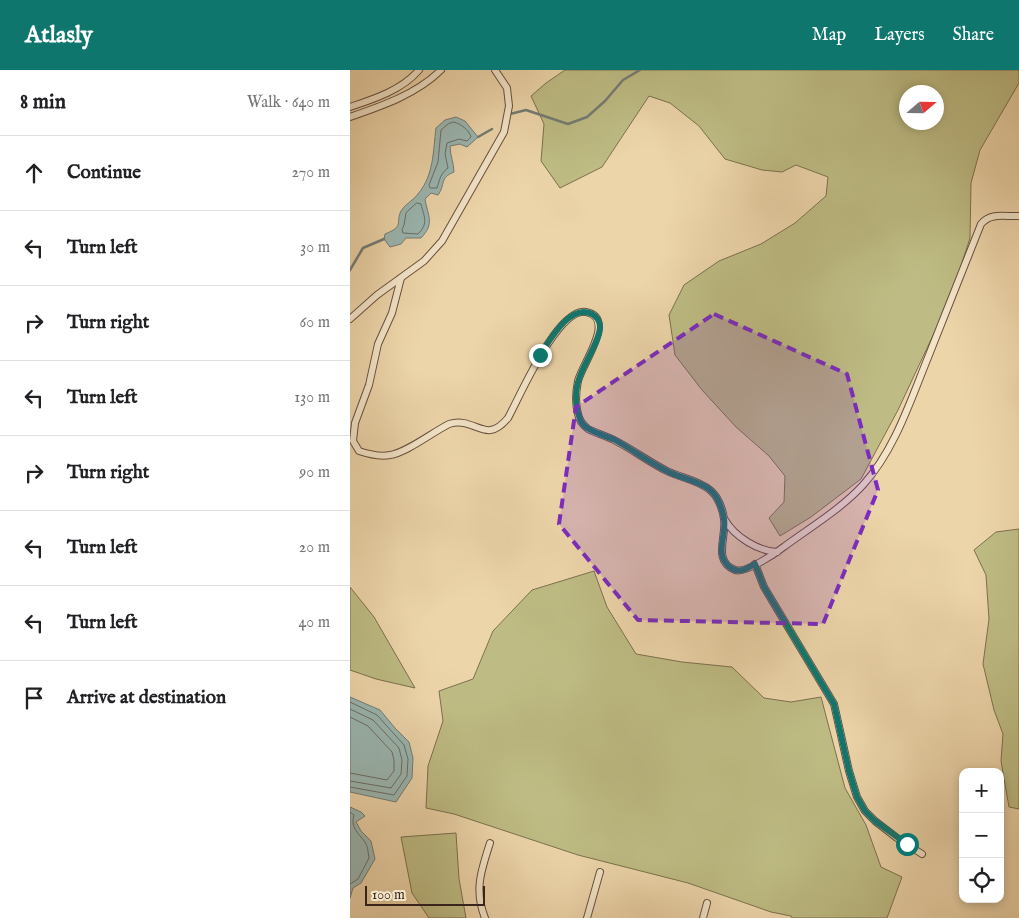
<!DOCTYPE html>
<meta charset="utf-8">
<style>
:root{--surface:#fff;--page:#f6f6f6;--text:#202124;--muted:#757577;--line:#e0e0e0;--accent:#0f766e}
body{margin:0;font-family:"IM FELL English",serif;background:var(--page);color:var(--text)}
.controls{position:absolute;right:15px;bottom:15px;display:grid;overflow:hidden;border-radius:10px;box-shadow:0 2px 8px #0003}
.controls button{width:45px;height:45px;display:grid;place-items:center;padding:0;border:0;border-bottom:1px solid var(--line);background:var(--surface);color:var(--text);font:25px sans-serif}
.compass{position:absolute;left:549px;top:15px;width:45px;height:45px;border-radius:50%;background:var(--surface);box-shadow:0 2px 8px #0003;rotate:70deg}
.scale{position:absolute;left:15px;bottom:12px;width:120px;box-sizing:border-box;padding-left:5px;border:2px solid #3b241c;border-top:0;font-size:14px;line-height:18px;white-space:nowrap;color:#3b241c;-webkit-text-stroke:4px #f3e4c8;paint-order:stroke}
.stop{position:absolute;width:15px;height:15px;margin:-11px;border:4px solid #0f766e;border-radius:50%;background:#fff}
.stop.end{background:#0f766e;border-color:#fff;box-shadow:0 1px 5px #0008}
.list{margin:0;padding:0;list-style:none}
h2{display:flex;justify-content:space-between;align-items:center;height:65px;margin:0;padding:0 20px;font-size:21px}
h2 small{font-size:16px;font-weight:400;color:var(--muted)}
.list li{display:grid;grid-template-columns:32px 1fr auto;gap:15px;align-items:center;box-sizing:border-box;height:75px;padding:0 20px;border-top:1px solid var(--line)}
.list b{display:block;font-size:19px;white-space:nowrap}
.list em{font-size:16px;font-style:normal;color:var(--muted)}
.icon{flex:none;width:28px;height:28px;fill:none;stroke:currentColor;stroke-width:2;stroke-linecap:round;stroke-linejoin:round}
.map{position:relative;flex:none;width:669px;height:848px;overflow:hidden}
header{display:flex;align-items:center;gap:30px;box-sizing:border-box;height:70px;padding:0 25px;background:var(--accent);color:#fff}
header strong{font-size:24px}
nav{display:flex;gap:28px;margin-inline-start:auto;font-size:18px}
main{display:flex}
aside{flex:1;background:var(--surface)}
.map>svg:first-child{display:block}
.green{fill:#bebc84;stroke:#7c7050;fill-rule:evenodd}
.water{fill:#9bb7b2;stroke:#757c76}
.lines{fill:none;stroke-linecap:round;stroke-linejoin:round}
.shore{stroke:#6b6e67;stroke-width:1}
.stream{stroke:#757c76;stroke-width:2.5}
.street-casing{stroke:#685040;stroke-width:8}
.street{stroke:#f3e4c8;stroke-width:6}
.route{stroke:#0f766e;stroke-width:6}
.marked{fill:#7b2cbf;fill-opacity:0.2;stroke:#7b2cbf;stroke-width:4;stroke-dasharray:10 6;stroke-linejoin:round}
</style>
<header>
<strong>Atlasly</strong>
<nav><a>Map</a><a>Layers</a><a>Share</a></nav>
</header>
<main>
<aside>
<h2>8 min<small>Walk · 640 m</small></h2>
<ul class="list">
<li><svg class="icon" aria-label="ahead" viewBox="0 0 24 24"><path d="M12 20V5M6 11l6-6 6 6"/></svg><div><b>Continue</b></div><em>270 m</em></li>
<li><svg class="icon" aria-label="left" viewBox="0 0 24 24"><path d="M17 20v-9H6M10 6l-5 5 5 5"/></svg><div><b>Turn left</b></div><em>30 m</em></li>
<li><svg class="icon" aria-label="right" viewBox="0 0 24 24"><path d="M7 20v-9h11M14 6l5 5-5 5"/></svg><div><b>Turn right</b></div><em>60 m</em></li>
<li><svg class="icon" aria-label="left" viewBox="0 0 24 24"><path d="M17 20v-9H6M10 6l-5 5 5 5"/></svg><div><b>Turn left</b></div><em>130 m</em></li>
<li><svg class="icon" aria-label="right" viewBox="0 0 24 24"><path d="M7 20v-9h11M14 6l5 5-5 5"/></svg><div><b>Turn right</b></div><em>90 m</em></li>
<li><svg class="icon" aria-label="left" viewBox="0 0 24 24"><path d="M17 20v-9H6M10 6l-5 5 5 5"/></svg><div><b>Turn left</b></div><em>20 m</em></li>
<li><svg class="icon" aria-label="left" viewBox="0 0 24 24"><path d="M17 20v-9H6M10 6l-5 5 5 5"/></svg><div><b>Turn left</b></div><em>40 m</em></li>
<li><svg class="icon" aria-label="arrive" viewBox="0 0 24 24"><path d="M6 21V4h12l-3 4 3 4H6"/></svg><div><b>Arrive at destination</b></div></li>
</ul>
</aside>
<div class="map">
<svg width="669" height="848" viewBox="0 0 669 848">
<rect width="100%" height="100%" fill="#edd5aa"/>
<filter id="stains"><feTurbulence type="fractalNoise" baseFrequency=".004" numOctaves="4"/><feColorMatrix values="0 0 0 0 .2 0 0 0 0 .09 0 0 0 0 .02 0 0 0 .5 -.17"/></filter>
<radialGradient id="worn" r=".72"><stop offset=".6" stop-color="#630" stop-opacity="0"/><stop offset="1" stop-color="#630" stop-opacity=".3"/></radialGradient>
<!-- green -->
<g class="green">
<path d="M215,0H669V13L630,80L621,113L620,168L601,227L548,340L511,409L461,447L430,466L419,448L434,432L435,406L419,386L386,357L352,320L325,285L319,245L334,215L369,191L411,174L445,153L476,126L478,107L446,95L432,102L412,100L375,89L349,56L320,33L299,26L252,97L210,118L191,91L194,54L181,26L196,13ZM556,22H586V52H556Z"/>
<path d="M669,459V739L659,737L651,691L653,664L644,640L633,594L639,549L636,505L624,480L646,462Z"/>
<path d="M244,501L257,537L286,584L332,592L382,597L414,628L441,632L471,627L495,718L516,755L531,797L552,807L537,848H442L441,846L421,842L338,813L228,785L104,744L76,738L78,696L93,651L89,621L123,609L143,561L182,520Z"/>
<path d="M0,517L24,547L65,618L26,609L0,600Z"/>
<path d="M106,763L109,809L116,848H79L62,823L51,767Z"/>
</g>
<!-- water -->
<g class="water">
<path d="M106,47L115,51L128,67L117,77L110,74L100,76C100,86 104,93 104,102C89,108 96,114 88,125L81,123L75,129C78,147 85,153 71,168H56L51,174L40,177L34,169L35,164C55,156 45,153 51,141C55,134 64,130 68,124C84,105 83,81 86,58L95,50Z"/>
<path d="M0,627L30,640L45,658L59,672L63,688L62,708L46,732L0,722Z"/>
<path d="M0,737L11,742L15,746L6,752L11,761L21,771L25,789L11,813L3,818L0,828Z"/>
</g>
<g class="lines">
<!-- shore -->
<g class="shore">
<path d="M104,52C111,54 119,60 121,67L117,71L109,69L97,73L95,84L98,98C90,104 90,109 87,118H80L79,115L88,92L91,60L98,54Z"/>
<path d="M67,133L71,134C74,147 79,153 68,164L53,163L52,160L54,155L56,143Z"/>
<path d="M0,632L27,645L54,675L58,689L57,706L44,725L0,717"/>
<path d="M0,639L23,650L49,678L52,690L51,704L41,718L0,711"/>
<path d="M0,647L18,656L42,682L44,690V701L37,710L0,703"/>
<path d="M0,742L4,745C0,757 8,763 15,772C18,776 18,783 19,788L8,809L0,814"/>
</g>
<!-- stream -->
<g class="stream">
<path d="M160,44L176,40L218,54L237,47L255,31L273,10L290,0"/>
<path d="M128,67L142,59"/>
<path d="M0,200L13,178L34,169"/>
</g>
<defs>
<g id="street">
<path d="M0,37C24,29 52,20 69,0"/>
<path d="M0,47C32,36 67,24 91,0"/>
<path d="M51,208L42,243L28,274L19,315L5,353L3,371L9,381C18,384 30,387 40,385C56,383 83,362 99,354C126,346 135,376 158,348C170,326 208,237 236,242C267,248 232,294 228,311C226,321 225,333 228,344C229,350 233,355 238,359C246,363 256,366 264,370C282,379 299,392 317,401C331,408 348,410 360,420C368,426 373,440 374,449C377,466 362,491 385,500C395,504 426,483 435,476C461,457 491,439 513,415C544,381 560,332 577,290C595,245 613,199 631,154C641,142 655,147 669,146"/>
<path d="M0,249L27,225L74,191L92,171L154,62L159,36L157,18L145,0"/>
<path d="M375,450C385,467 408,481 427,482"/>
<path d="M405,494L414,517L484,634L499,701L507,727L515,741L525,751L547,768L572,784"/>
<path d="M135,848C124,820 131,801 140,773"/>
<path d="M237,848L250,802"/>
<path d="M353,848L357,833"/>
</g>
</defs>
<!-- street casing -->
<use href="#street" class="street-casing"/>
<!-- street -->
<use href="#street" class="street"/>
</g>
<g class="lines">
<!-- route -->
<path class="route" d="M190,285C200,270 220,233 242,244C246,246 250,251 250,256C251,269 233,295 229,309C225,320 225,335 229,346C230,351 233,355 237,358C245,363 256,366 265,370C283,380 299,392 317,401C330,408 346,410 359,419C367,425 372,438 374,449C377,466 363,485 381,498C390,504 397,498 405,494L414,517L484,634L499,701L507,727L515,741L525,751L557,774"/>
</g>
<!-- marked area -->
<path class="marked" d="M364,244L497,304L528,420L473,554L288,550L209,454L226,337Z"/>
<rect width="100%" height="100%" filter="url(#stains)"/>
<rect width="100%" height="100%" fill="url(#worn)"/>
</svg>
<div class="controls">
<button>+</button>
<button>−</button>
<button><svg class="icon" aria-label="locate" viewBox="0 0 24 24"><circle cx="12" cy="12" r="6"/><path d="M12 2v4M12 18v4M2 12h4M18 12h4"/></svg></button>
</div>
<svg class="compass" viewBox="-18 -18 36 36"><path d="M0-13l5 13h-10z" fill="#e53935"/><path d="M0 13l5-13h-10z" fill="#757577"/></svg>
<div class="scale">100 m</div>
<div class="stop" style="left:557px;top:774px"></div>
<div class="stop end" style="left:190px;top:285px"></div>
</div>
</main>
